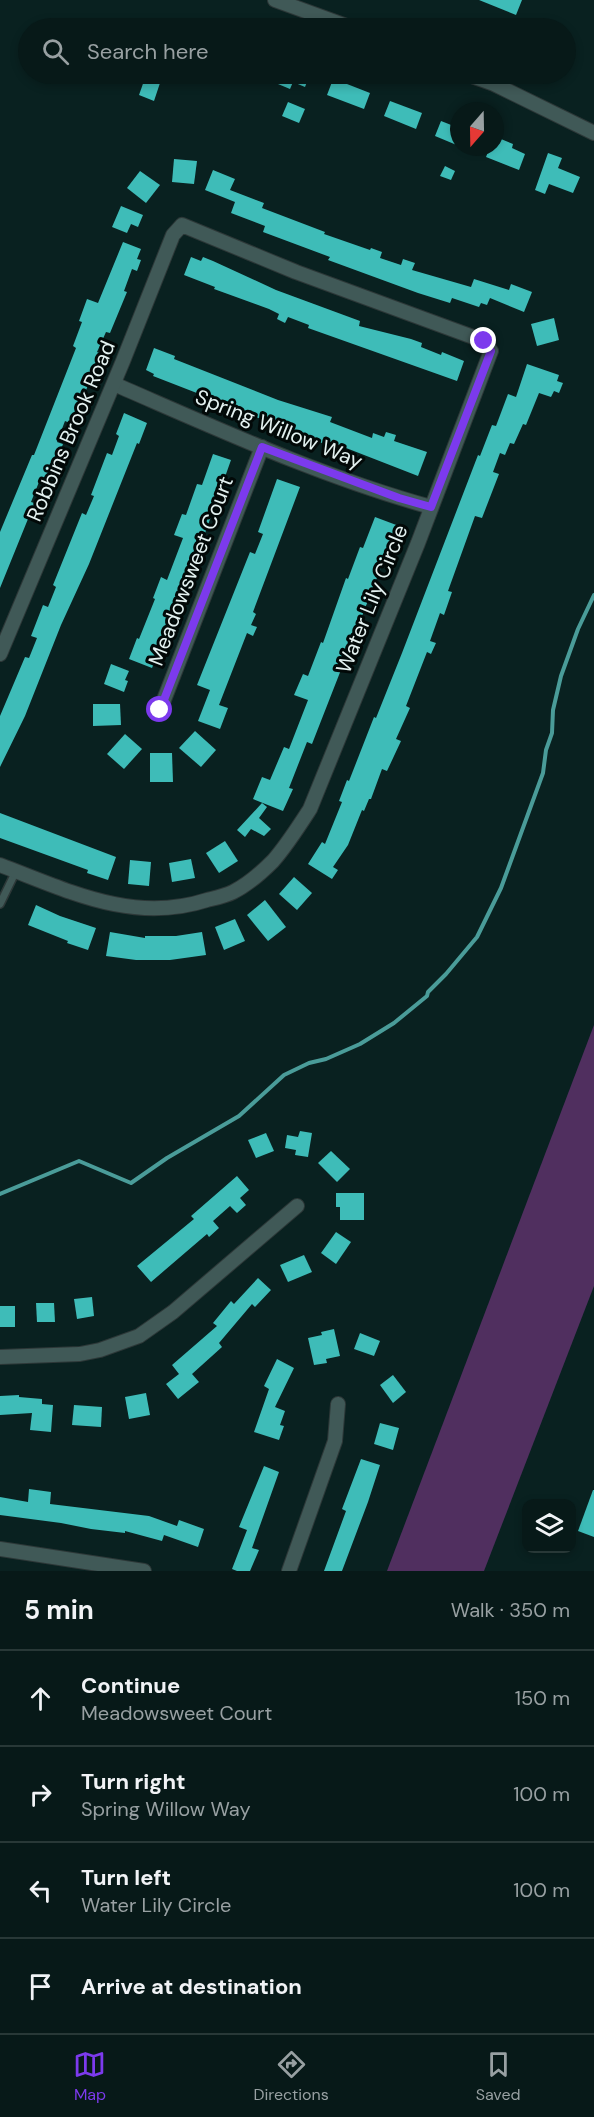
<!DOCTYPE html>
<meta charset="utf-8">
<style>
:root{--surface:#071918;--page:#102221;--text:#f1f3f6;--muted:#98a0a2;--line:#283837;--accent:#7c3aed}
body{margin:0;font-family:"DM Sans",sans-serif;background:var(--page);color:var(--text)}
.controls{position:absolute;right:18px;bottom:18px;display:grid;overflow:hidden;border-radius:12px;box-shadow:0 3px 9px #0003}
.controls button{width:54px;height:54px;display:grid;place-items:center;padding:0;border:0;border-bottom:2px solid var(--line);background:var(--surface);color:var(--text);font:30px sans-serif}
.compass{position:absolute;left:450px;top:102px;width:54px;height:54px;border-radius:50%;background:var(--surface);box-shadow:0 3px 9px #0003;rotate:200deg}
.stop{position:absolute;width:18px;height:18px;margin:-14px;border:4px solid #7c3aed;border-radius:50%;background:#fff}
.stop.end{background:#7c3aed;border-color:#fff;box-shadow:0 2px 6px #0008}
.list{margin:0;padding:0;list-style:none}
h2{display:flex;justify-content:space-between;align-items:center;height:78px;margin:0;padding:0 24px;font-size:26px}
h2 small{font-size:20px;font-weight:400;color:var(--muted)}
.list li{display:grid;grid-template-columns:39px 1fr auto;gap:18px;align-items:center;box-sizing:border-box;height:96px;padding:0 24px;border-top:2px solid var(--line)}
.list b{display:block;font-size:22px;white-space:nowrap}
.list p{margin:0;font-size:20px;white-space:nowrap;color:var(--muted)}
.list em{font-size:20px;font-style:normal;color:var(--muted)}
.icon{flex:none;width:33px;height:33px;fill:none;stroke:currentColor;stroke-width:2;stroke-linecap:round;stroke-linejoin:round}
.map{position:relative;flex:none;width:594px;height:1571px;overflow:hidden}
.search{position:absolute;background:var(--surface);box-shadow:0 3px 9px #0003;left:18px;right:18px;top:18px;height:66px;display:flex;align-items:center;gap:15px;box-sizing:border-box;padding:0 21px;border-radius:33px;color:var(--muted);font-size:22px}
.sheet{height:462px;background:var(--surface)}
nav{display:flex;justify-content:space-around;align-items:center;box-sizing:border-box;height:84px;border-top:2px solid var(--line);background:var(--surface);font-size:16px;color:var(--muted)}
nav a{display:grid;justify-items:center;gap:3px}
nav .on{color:var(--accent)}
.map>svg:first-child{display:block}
.green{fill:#502f5f}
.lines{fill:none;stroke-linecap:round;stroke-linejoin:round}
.stream{stroke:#4a9c99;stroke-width:4}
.building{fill:#3ebcb8}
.service-casing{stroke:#2d3838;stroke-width:10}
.minor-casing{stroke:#2d3838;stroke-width:16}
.service{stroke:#405957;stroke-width:7}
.minor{stroke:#405957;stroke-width:14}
.route{stroke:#7c3aed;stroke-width:8}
.labels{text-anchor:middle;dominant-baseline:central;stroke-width:6;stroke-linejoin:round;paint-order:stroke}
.street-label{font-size:21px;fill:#e3f1f0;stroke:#020908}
</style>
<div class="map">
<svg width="594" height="1571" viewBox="0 0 594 1571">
<rect width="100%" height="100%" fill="#092120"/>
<!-- green -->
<path class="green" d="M594,1025V1286L484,1571H387Z"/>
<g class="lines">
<!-- stream -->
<path class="stream" d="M0,1194L79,1161L131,1183L167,1158L239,1116L284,1075L309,1063L326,1059L360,1044L394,1023L427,996L428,992L446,974L477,937L501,888L543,773L546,750L552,733L553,710L561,676L578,629L594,595"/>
</g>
<!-- building -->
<g class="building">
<path d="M479,0H522L516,15Z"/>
<path d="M272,74H310L305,87L293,82L290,89L278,84L281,77Z"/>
<path d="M335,74H351L347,84L370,93L364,109L327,95Z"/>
<path d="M145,78L160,83L154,101L139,95Z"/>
<path d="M390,101L422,113L416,129L384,116Z"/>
<path d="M288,102L305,109L299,123L282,116Z"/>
<path d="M441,121L459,128V146L435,136Z"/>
<path d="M501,139L513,144L512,148L525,154L519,170L486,157L490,147H495V142L499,144Z"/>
<path d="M548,153L562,158L558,168L580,177L573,193L549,184L545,194L535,190Z"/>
<path d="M174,159L197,161L194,184L172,182Z"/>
<path d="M445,166L455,171L451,180L440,176Z"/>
<path d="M213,170L235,179L230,190L264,203L262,208L325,232L324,234L370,250L371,248L382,252L380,258L401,265L403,259L415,263L412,270L471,287L474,279L509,290L511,284L532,292L524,312L490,298L487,305L481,303L479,307L452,298L450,303L418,293L328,260L330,257L263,232L265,226L231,213L235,202L205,190Z"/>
<path d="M140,171L160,185L146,203L127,188Z"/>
<path d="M121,206L143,215L138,227L131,224L127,233L112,227Z"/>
<path d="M123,242L141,249L137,259L141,260L137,271L132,269L124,291L127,292L110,333L106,332L97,352L101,354L72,424L65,421L57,442L63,444L59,455L57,454L45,484L39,482L31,502L38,504L33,515L30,514L0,588V532L32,455H34L76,348L73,346L82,322L79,321L87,299L98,303Z"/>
<path d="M191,257L201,261L203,257L213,261L276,290L360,321L359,326L411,339L422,343L421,347L441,355L442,352L464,361L457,381L308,328L309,325L288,317L285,323L277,319L279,314L269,309L214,289L215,287L184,275Z"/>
<path d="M554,318L559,340L537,346L531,324Z"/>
<path d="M154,348L175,356L174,359L278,400L332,417L330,422L372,438L373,433L384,437L386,432L396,435L394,441L427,452L418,476L323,439L322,443L290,432L238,409L153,376L154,374L146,370Z"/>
<path d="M527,364L559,375L557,381L563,383L559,393L554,391L551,397L539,393L526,425L523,424L514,444L510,443L505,455L500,453L493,472L499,474L482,518L475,516L448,591L452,592L444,615L440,613L430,641L436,643L431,654L427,652L406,706L410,708L396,739L401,741L387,771L382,769L371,799H369L364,811L362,810L348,845L333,867L338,870L332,879L308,864L322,842L325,844L342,802L339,801L347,780L349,781L374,717L376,718L402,653L478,455L480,456L492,425L496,426L508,394L516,397Z"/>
<path d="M124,413L147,423L139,444L137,443L89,564L61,625L25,716L0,767V716L25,657L29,658L37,638L31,636L43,605L48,607L56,587L53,585L82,513L86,515L94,496L91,495L107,453L112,455L119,436L116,434Z"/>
<path d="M213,454L231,460L186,587L152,668L129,659L137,638L139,639L155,599L153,598L161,577L167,580L183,538L174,535L182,514L186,515L197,484L202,485Z"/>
<path d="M277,479L300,487L253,612L256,614L251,625L257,627L253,636L247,633L219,705L228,708L220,729L198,721L210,690L197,685L250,552L255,554L263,534L258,532Z"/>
<path d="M375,517L399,526L390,548L389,547L312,744L307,742L289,788L293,789L283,811L253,799L262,777L270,780L284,747L289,749L308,700L294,695L303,674L308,676L321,642L323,643L346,578L348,579L360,547L363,548Z"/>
<path d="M111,664L129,671L125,680L128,681L124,692L104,684Z"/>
<path d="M93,704H120L121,725L93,726Z"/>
<path d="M195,731L216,750L201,767L179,748Z"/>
<path d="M125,734L142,749L124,769L107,754Z"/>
<path d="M150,753H172L173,782H150Z"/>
<path d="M262,803L267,807L259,818L271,829L264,836L251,829L245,837L237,830Z"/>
<path d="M0,813L116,857L108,880L87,873L88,870L0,838Z"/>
<path d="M225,841L238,861L219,873L206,853Z"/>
<path d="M191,859L195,878L172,882L169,863Z"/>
<path d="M130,860L151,862L149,886L128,884Z"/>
<path d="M294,877L312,893L297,910L279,894Z"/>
<path d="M265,900L286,927L268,941L247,915Z"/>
<path d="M36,905L60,916L96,928L88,950L67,943L68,941L28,925Z"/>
<path d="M235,919L245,941L224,950L215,927Z"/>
<path d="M110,932L145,938V936H176L202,932L206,955L170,960H136L106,956Z"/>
<path d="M300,1131L312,1133L308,1157L295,1155L296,1150L285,1148L287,1135L298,1137Z"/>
<path d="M266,1133L274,1151L256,1158L248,1140Z"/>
<path d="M331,1151L350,1169L337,1182L318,1163Z"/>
<path d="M237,1176L249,1190L240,1198L246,1205L237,1213L230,1206L213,1221L219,1228L209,1237L207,1234L151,1282L137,1266L194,1219L191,1216Z"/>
<path d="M336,1193H364V1220H340V1207H336Z"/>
<path d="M336,1232L351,1242L336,1264L321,1253Z"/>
<path d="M304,1255L312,1272L288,1282L280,1265Z"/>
<path d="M258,1278L271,1290L255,1307L252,1304L219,1343L222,1347L192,1374L199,1382L178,1399L166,1384L179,1374L172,1365L217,1326L213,1323L231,1301L234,1304Z"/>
<path d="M92,1297L94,1316L77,1319L74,1299Z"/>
<path d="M36,1303H54L55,1322H37Z"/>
<rect x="0" y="1306" width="15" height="21"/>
<path d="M334,1329L340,1356L326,1359L327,1363L314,1365L308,1338L322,1335L321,1332Z"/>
<path d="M360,1333L380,1341L374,1356L354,1349Z"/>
<path d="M277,1359L294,1368L275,1407L285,1411L280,1425L284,1426L279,1440L254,1432L269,1389L264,1386Z"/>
<path d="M393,1375L406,1392L393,1403L380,1385Z"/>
<path d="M146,1393L150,1415L129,1419L125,1397Z"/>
<path d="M19,1395V1397L42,1399V1404L53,1405L51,1432L30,1430L32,1413L0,1415V1396Z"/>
<path d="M74,1405L102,1407L101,1427L72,1425Z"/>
<path d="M380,1423L399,1428L393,1450L374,1444Z"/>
<path d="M361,1459L380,1465L368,1502L342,1571H324L346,1511L342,1509Z"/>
<path d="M264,1466L279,1472L252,1548L259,1550L250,1571H237L232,1569L247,1530L239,1527Z"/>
<path d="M29,1489L51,1492L50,1504L149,1516L177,1526L179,1520L204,1529L198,1547L164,1535L162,1541L125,1531V1533L91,1529L61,1523L0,1515V1497L28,1502Z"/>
<path d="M593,1490H594V1537L578,1531Z"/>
</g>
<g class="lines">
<defs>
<path id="service" d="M0,904L16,871"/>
<g id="minor">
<path d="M275,0L352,28"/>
<path d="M466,74L494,84L594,133"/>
<path d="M114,384C218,429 322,477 431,507"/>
<path d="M0,654L123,361L173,235L182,225L296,272L484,341L491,351L418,543L310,809C299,826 287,845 273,861C262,872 247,885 233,892C225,896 215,898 207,900C133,924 69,891 0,865"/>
<path d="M160,710L262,447"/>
<path d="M0,1357L80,1354L100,1350L139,1336L173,1312L297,1206"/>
<path d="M0,1549L144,1571"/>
<path d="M289,1571L335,1441L338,1404"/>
</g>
</defs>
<!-- service casing -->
<use href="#service" class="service-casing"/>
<!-- minor casing -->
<use href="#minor" class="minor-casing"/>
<!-- service -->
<use href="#service" class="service"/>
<!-- minor -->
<use href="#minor" class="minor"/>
</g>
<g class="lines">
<!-- route -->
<path class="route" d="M160,710L262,447L399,498L431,507L491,351L484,341"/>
</g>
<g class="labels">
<!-- street labels -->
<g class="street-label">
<text transform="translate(279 429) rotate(22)">Spring Willow Way</text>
<text transform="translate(71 431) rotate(-67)">Robbins Brook Road</text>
<text transform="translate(191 571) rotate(-69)">Meadowsweet Court</text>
<text transform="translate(372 599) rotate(-68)">Water Lily Circle</text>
</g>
</g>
</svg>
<div class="controls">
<button><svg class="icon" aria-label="layers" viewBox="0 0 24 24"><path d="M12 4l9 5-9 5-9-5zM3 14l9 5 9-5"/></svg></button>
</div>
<svg class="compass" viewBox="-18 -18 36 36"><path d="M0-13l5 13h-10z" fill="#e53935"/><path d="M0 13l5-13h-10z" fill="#98a0a2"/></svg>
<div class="stop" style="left:160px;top:710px"></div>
<div class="stop end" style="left:484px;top:341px"></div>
<div class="search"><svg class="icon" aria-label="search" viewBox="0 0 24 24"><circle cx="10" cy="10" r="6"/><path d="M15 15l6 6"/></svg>Search here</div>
</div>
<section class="sheet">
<h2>5 min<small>Walk · 350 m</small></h2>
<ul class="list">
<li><svg class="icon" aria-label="ahead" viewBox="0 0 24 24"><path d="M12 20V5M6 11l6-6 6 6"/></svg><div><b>Continue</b><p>Meadowsweet Court</p></div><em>150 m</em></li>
<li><svg class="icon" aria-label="right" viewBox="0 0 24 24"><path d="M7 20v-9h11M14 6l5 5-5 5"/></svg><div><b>Turn right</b><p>Spring Willow Way</p></div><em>100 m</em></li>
<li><svg class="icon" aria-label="left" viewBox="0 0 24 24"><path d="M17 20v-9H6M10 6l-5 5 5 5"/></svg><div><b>Turn left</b><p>Water Lily Circle</p></div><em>100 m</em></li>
<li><svg class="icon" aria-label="arrive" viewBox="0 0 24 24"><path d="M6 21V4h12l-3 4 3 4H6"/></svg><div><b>Arrive at destination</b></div></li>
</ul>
</section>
<nav>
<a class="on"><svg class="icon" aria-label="map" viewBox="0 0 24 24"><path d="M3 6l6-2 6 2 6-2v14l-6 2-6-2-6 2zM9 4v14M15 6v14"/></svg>Map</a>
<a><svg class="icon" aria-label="directions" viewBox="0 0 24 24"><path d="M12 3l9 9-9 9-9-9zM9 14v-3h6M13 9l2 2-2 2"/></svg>Directions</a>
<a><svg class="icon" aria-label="saved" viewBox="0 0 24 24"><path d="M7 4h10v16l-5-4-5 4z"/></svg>Saved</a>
</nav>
